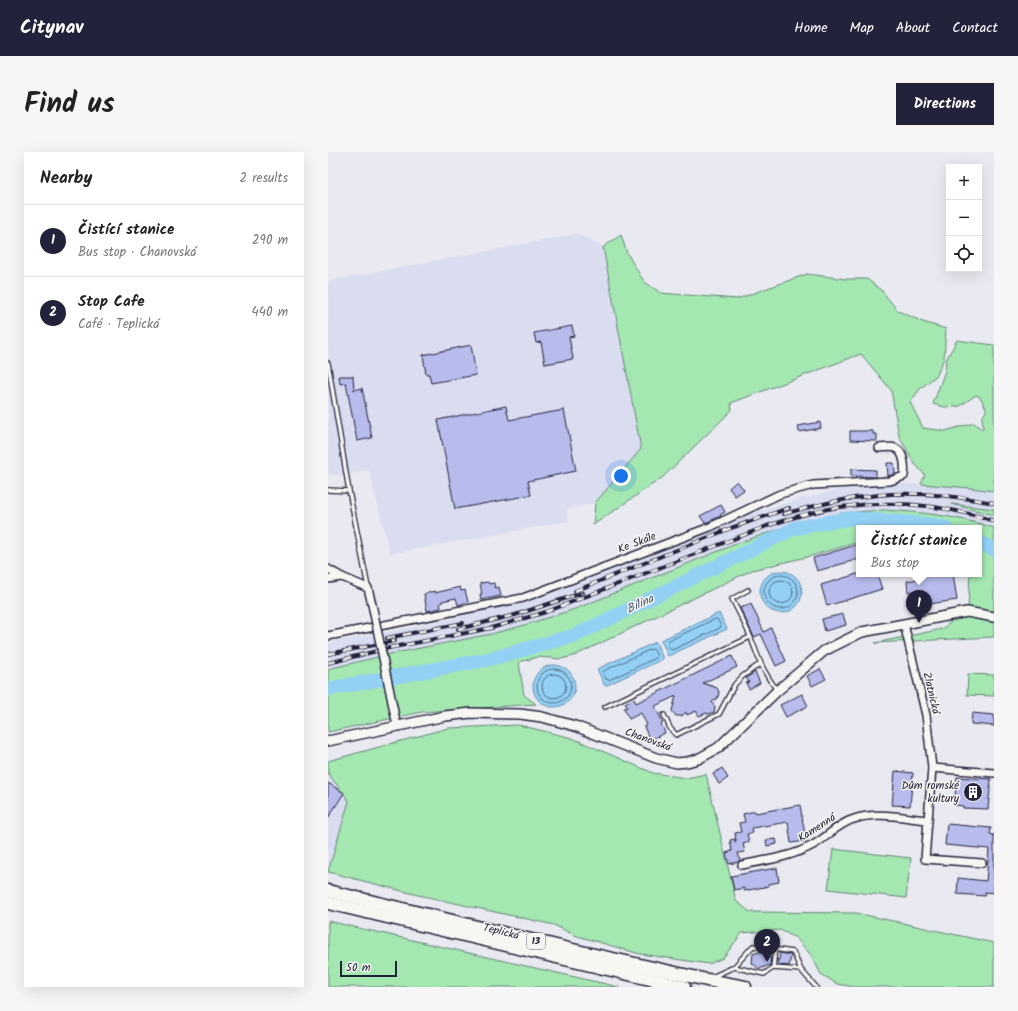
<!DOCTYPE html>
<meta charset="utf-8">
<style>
:root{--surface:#fff;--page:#f6f6f6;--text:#222;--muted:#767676;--line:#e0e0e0;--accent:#22223b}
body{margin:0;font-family:Kalam,sans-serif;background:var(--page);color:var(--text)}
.controls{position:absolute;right:12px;top:12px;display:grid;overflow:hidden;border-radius:0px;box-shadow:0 4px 16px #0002}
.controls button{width:36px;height:36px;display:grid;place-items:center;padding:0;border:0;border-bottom:1px solid var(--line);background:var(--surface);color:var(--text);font:20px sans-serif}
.scale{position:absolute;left:12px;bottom:10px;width:57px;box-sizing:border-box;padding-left:4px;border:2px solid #22223b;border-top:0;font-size:11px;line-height:14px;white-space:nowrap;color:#22223b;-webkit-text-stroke:3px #f6f6f2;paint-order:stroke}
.you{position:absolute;left:293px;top:324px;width:14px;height:14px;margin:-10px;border:3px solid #fff;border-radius:50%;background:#1a73e8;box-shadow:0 0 0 6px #1a73e833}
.badge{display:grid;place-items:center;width:26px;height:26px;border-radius:50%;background:var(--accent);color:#fff;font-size:13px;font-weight:700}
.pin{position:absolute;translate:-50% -33px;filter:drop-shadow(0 1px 2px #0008)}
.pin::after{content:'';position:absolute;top:21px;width:14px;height:12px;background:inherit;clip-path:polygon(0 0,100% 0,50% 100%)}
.popup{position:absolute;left:528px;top:373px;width:126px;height:52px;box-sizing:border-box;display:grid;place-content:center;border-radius:0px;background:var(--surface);filter:drop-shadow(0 1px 3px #0005);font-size:13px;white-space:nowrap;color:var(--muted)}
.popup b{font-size:15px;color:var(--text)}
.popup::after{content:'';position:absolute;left:50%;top:100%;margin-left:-8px;border:8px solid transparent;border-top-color:var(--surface)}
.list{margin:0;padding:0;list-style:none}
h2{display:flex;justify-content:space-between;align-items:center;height:52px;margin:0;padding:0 16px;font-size:17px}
h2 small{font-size:13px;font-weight:400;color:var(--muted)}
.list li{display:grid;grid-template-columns:26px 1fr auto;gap:12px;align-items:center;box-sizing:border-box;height:72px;padding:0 16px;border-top:1px solid var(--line)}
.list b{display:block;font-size:15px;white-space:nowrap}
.list p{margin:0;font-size:13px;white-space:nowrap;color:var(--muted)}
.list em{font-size:13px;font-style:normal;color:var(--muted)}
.icon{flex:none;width:22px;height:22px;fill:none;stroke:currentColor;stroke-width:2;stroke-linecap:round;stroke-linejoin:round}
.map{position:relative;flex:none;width:666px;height:835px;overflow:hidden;border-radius:0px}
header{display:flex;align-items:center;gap:24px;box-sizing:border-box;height:56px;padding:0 20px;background:var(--accent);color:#fff}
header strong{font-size:19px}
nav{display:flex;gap:22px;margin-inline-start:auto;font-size:14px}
.intro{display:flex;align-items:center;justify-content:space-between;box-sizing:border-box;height:96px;padding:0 24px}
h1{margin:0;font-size:28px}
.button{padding:10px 18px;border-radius:0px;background:var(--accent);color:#fff;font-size:14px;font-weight:700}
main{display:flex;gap:24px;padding:0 24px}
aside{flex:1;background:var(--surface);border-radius:0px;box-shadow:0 4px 16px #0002}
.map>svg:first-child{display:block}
.built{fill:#dadcf0}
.green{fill:#a4e7b1;stroke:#638476}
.water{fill:#93d0f4;stroke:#668aaa}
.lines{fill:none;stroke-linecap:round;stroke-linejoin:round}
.shore{stroke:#4f6885;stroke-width:1}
.river{stroke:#93d0f4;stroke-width:14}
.building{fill:#b7bced;stroke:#22223b}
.service-casing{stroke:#22223b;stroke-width:6}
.minor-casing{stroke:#22223b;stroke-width:10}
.tertiary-casing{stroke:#22223b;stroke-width:12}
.trunk-casing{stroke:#22223b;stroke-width:15}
.service{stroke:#f6f6f2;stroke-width:3.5}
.minor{stroke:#f6f6f2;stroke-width:7}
.tertiary{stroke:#f6f6f2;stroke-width:9}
.trunk{stroke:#f6f6f2;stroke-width:12}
.rail-casing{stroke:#22223b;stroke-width:4}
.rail{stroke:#f6f6f2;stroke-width:2.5;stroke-dasharray:8;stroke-linecap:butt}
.minor-bridge-casing{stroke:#22223b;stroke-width:10;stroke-linecap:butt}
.minor-bridge{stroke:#f6f6f2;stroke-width:7}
.labels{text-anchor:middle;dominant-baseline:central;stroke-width:3;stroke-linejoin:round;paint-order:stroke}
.shield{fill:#f6f6f2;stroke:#626272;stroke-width:1}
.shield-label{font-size:10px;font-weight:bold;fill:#22223b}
.street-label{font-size:11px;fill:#22223b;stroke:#f6f6f2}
.poi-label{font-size:11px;fill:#22223b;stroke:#f6f6f2;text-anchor:end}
.water-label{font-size:12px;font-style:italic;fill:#445672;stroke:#f6f6f2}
</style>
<header>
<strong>Citynav</strong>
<nav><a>Home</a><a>Map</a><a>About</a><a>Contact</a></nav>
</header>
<div class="intro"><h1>Find us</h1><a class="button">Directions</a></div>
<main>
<aside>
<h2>Nearby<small>2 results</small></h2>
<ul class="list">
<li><span class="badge">1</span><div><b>Čistící stanice</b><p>Bus stop · Chanovská</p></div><em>290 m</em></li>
<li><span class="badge">2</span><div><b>Stop Cafe</b><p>Café · Teplická</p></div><em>440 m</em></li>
</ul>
</aside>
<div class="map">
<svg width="666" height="835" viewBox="0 0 666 835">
<rect width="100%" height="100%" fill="#e9eaf1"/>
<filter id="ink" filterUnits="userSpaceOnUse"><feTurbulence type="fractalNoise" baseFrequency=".025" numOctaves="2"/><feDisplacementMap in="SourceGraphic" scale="8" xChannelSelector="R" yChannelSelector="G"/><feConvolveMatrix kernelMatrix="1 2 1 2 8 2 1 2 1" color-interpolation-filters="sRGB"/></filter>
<g filter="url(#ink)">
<!-- built -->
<g class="built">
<path d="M249,82L275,95L313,297L267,351L239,357L241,369L62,402L41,318L12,324L0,322V129Z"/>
<path d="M552,332H593L643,336L666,339V357L628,353L666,363V376L655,372L586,360L555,358L513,361L475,369L441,380L247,457L220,466L163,482L62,502L0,517V491L90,474L184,452L240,435L401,370L434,358L468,348L509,338Z"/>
<path d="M0,622L21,649L0,717Z"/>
</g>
<!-- green -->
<g class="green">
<path d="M293,83L299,101L313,125L318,131L333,141L409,147L479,122L518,127H539L554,139L570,159L595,170L618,177L616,206L609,223L593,236L582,250L595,276L617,279L646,271L655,278L654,266L658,259V256L652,245L648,243L632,254L617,255L605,252L617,219L618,208L629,188L666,193V339L643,336L593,332L597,323L586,311L571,284L563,238L533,202L403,251L404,258L334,326L265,373L267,351L313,297L275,95Z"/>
<path d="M623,352L666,357V363Z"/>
<path d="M555,358C593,360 630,364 666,376V485L547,491L614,477L640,456L642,422H651V376H531V390L483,404L424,418L246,504L233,507L210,505L191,510L196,543L208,552L94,560L0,580V517L62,502L163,482L190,475L247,457L408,392L459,374L513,361Z"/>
<path d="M640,522L666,523V544L639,543Z"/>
<path d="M191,573L244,586L325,621L358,626L378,622L408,749L422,760L528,761L666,791V835H526L509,832L493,822L483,803L468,786L452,778L414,781L395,806L381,812L312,802L246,783L226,773L90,743L0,720L21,649L0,621V609L120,576Z"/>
<path d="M505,697L583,706L578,746L500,737Z"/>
<path d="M0,769L291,835H0Z"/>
</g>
<!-- water -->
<g class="water">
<circle cx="453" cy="440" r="21"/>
<path d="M391,461L399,477L340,504L333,488Z"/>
<path d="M328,490L335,507L277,534L269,517Z"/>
<circle cx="226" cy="534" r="21"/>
</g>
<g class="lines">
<!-- shore -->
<g class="shore">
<circle cx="453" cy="440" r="17"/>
<circle cx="453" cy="440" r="12"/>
<path d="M388,467L390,468L393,474L392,476L344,498L342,497L339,491L340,489Z"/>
<path d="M324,497L326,498L329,504L328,506L281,528L278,527L275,521L276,519Z"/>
<circle cx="226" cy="534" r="17"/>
<circle cx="226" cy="534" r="12"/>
</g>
<!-- river -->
<g class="river">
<path d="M651,390L666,398"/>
<path d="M0,537L162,507L248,483L467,376L523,366L608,373L618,376"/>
</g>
</g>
<!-- building -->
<g class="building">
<path d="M244,174L246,184L241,185L245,207L217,212L213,190L208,191L206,181Z"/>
<path d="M143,193L148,223L103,231L101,222H98L95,203Z"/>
<path d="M11,224H25L26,238L34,236L44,286L29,289L18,231L12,232Z"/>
<path d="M178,254L181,268L236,258L248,319L200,329L203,343L127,357L110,268Z"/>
<path d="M492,270L493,276L471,280L470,274Z"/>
<path d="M522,279H545V282H549V289L522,288Z"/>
<path d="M559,311H566L567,322L560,324Z"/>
<path d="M523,317L548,318V325L523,324Z"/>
<path d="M409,329L416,338L407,344L401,336Z"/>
<path d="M393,353L397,360L392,363L393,364L377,371L372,364Z"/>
<path d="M531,392V407L489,419L485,406Z"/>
<path d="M529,422H549L554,437L499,454L493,433Z"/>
<path d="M590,422H625L629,448L594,453L592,439L580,440L579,429L590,427Z"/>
<path d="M160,430L161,432L166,431L167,436L171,435L173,444L153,448L152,442H154L152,431Z"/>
<path d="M132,435L133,439L137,438L140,450L130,453L128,446L114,449V451H112L113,456L99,459L96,442L107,439V441Z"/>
<path d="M423,452L436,480L443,476L458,509L448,514L433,482L426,485L412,456Z"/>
<path d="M515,462L518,473L497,479L494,467Z"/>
<path d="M404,504L409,515L375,531L389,536L391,540L390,545L384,550L387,555L386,560L380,562L378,561L371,564L368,559L359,563L358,560L354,564H348L344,559L348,544L327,554L335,571L333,572L337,581L322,588L316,575L319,573L313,561L301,567L296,556L299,555L297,551L306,547L308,551Z"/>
<path d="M492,517L498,527L484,534L479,524Z"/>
<path d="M427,520L432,531L421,537L418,531L421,530L418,526Z"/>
<path d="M474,542L480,554L458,565L452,553Z"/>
<path d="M644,561L666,563V574L643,572Z"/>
<path d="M394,616L400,626L391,632L385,622Z"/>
<path d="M567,619L585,621L582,654L564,653Z"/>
<path d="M629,625L663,627L660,657L635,656V654L626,653Z"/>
<path d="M0,631L16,641L0,666Z"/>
<path d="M472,653L478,689L463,691L460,670L424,676L425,681L419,682L421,690L415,692L417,700L410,701L412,708L410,710L401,712L398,701L404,699L402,688L407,687V690L408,689L407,681L413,680L411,671L417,670L415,662L427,659L428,661Z"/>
<path d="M619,672L663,676L662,682L666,683V741L657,740V744L629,742L630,726L658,729L661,697L617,693Z"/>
<path d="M448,687L449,692L439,694L438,688Z"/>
<path d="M449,716L451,730L440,732L441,734L416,739V736L406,738L403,724Z"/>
<path d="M434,799L443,806L442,813L431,817L424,811L425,802Z"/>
<path d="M452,801L463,803L461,814L450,813L449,807L451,808Z"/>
</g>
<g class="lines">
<defs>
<g id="service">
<path d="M0,211L21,339"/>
<path d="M0,338L21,339L40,435"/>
<path d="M420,438L404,447C410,459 417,472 423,486C431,507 434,519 449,538"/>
<path d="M277,555L422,485"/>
<path d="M336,563L342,576L348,583L391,562L407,532L415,524L432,512"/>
<path d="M406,815L436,822L445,816L473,818"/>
<path d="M445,816L447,797"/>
<path d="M384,825L406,815L425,794L465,800L473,818L488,835"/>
</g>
<g id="minor">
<path d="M0,417L14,425"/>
<path d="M0,427L14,425L40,436L45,457"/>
<path d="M576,472L598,563L604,616L666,621"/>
<path d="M0,484L195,446L382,375L452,342L485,333L562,329L576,324C577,316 577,300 567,296C563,294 556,296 551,296"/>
<path d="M65,555L69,574"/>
<path d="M604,616L597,707L654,711"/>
<path d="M414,713C438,708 464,705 485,693C500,685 509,672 526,667C549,659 576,666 600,668"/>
</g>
<path id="tertiary" d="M0,589L117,564L143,561L192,562L214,565L247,574L328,606L349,611L359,610L370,607L390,596L449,539L496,499L534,480L639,460L666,465"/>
<g id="trunk">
<path d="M0,739L249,799L379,828L417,835"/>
<path d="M0,751L356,835"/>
</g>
</defs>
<!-- service casing -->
<use href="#service" class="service-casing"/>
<!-- minor casing -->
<use href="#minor" class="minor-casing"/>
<!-- tertiary casing -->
<use href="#tertiary" class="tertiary-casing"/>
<!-- trunk casing -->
<use href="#trunk" class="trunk-casing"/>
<!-- service -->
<use href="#service" class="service"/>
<!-- minor -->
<use href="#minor" class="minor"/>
<!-- tertiary -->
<use href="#tertiary" class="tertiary"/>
<!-- trunk -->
<use href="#trunk" class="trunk"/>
<defs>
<g id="rail">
<path d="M456,362C487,353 518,346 551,343C589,339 628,344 666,351"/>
<path d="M247,439L403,376L461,356"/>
<path d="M130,477L187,463L254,441"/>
<path d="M59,486L135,471"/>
<path d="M0,502L67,489"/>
<path d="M0,511L61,496L163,476L218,460L439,374C463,366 488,358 513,355C564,348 617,353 666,369"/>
</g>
</defs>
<!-- rail casing -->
<use href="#rail" class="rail-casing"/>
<!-- rail -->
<use href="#rail" class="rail"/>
<defs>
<path id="minor-bridge" d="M45,457L65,555"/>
</defs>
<!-- minor-bridge casing -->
<use href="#minor-bridge" class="minor-bridge-casing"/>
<!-- minor-bridge -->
<use href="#minor-bridge" class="minor-bridge"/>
</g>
</g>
<!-- icons -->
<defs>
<symbol id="building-disc" viewBox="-11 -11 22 22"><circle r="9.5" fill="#22223b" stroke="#f6f6f2"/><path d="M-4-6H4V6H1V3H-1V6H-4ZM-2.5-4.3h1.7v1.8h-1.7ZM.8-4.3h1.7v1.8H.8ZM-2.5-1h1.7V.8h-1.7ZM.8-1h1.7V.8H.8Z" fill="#fff"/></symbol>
</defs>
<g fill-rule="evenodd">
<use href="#building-disc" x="634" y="629" width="22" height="22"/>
</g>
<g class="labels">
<!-- shield labels -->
<rect class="shield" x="199" y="781" width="18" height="16" rx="3"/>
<g class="shield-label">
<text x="208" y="789">13</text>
</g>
<!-- street labels -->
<g class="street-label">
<text transform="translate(309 391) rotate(-21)">Ke Skále</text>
<text transform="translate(603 541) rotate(77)">Zlatnická</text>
<text transform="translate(320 588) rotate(20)">Chanovská</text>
<text transform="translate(489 676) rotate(-33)">Kamenná</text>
<text transform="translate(173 780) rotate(14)">Teplická</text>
</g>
<!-- poi labels -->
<g class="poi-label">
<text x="631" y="634">Dům romské<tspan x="631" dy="13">kultury</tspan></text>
</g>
<!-- water labels -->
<g class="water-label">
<text transform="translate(312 452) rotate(-26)">Bílina</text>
</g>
</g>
</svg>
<div class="controls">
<button>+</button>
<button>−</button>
<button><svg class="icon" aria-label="locate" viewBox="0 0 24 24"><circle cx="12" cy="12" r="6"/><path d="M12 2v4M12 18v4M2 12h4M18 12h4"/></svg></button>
</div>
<div class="scale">50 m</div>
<div class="you"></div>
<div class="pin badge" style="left:591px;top:471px">1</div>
<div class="popup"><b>Čistící stanice</b>Bus stop</div>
<div class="pin badge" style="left:439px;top:810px">2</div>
</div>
</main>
